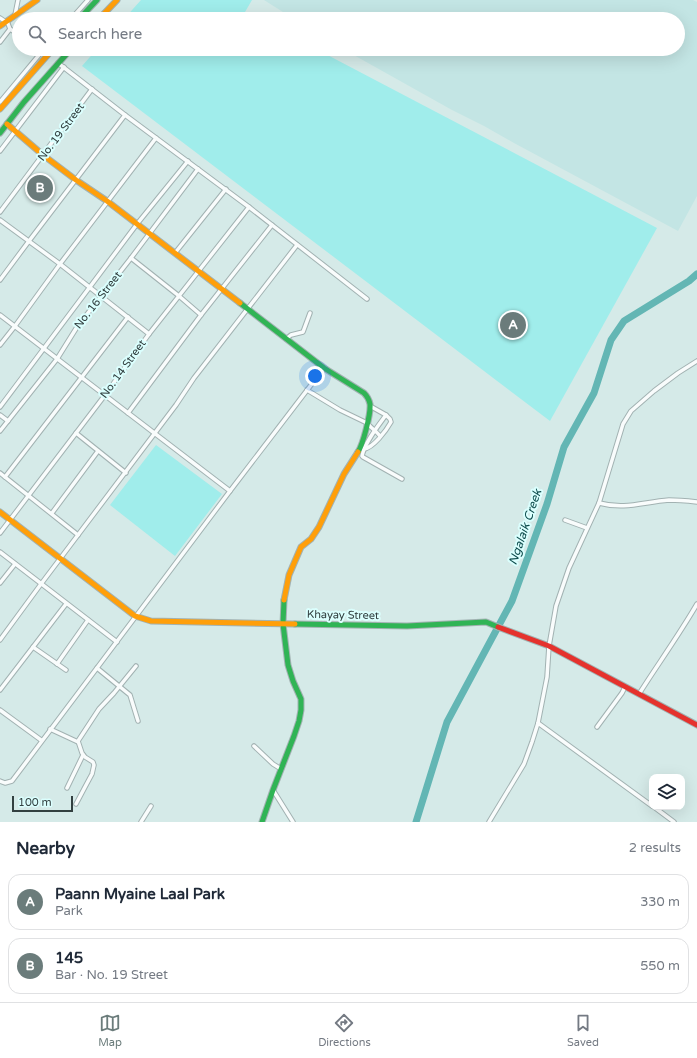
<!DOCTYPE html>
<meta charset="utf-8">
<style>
:root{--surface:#fff;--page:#f6f6f7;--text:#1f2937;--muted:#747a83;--line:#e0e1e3;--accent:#6b7c7b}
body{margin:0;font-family:"Varela Round",sans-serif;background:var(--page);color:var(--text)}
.controls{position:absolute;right:12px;bottom:12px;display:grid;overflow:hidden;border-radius:8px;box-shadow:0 4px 16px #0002}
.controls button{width:36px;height:36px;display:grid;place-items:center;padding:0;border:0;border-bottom:1px solid var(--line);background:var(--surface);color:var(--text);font:20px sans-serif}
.scale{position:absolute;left:12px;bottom:10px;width:61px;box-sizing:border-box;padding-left:4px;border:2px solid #324040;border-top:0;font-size:11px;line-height:14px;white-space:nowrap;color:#324040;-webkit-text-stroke:3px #dbfffe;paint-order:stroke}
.you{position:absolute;left:315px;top:376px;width:14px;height:14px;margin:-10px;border:3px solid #fff;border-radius:50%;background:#1a73e8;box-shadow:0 0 0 6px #1a73e833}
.badge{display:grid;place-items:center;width:26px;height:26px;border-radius:50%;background:var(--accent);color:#fff;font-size:13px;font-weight:700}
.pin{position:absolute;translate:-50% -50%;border:2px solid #fff;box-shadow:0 1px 4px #0006}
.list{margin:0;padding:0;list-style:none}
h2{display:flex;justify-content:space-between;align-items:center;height:52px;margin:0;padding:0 16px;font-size:17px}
h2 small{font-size:13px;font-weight:400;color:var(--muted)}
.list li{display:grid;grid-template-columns:26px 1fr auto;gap:12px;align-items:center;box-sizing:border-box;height:56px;margin:0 8px 8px;padding:0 8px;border:1px solid var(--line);border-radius:12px}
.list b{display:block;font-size:15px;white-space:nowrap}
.list p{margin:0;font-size:13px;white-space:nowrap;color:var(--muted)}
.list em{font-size:13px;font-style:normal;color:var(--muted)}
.icon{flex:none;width:22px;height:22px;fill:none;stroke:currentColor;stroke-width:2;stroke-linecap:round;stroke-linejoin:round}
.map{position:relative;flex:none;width:697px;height:822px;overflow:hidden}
.search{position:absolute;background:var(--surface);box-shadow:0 4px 16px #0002;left:12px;right:12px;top:12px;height:44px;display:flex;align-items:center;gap:10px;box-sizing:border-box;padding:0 14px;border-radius:22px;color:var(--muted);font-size:15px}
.sheet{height:180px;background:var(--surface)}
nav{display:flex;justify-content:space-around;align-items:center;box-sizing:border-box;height:56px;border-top:1px solid var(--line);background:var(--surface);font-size:11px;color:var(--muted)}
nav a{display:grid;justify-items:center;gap:2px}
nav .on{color:var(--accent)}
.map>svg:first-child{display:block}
.built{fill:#c3e5e4}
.green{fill:#a0edeb}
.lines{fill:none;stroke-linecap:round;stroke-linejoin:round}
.river{stroke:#63b6b4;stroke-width:7}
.street-casing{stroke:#a2b2b2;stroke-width:5.5}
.fast-casing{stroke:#a2b2b2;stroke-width:7}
.slow-casing{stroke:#a2b2b2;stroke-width:7}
.jam-casing{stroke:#a2b2b2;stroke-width:7}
.street{stroke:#f9fcfc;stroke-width:3.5}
.fast{stroke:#30b455;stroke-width:5}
.slow{stroke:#ff9f0a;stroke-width:5}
.jam{stroke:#e5322d;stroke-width:5}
.labels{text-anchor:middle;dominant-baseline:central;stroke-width:4;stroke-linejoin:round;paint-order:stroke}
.street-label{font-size:11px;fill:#324040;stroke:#dbfffe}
.water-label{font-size:12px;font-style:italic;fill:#0e4d4d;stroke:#dbfffe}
</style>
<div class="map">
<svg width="697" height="822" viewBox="0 0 697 822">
<rect width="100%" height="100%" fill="#d5eae8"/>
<!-- built -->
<path class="built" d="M264,0H693L697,2V196L678,231L514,143L484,126L452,110L343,49H678V19H294Z"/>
<!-- green -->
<g class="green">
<path d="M141,0H252L245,12L259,19H124Z"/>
<path d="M97,49H316L657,228L550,421L82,66Z"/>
<path d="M156,445L222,494L175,556L110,505Z"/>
</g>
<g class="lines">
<!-- river -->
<path class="river" d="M416,822L447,722L512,601L547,504L564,447L594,393L611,340L624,321L689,281L697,274"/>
<defs>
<g id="street">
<path d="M15,15L18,0"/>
<path d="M0,18L6,22"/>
<path d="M71,19L88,0"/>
<path d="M7,21L10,29L19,35"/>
<path d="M0,42L10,29"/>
<path d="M58,63L125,115L249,207L367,299"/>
<path d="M0,102L44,49"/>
<path d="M0,151L64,67"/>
<path d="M0,212L92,89"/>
<path d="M0,220L60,264L149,334"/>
<path d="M175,253L226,189"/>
<path d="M131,258L179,296L201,315"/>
<path d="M0,280L29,241L125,115"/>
<path d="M0,315L230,491"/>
<path d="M286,339L291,335L303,332L310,313"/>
<path d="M0,345L15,326L60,264L156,138"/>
<path d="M307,390L340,410L367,423C370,427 376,431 380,436"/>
<path d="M0,407L137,224L188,161"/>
<path d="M128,413L201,315L272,225"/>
<path d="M0,415L8,421"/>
<path d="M386,415C378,426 365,442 362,456L363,457L402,479"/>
<path d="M0,431L57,359L77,327L131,258L198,169"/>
<path d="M76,433L126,473"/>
<path d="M364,449C373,448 386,431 391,422L390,419L386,415L370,406"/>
<path d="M0,473L78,535"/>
<path d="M5,477L128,317"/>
<path d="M599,503C625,510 643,502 669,500C678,500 688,501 697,502"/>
<path d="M52,513L98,451"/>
<path d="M565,520L587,528"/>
<path d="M0,533L105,395L149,334L249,207"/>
<path d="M0,552L117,642"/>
<path d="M0,583L15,564"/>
<path d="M0,640L41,584L176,405L194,378L297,245"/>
<path d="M33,647L66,670"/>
<path d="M57,664L88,620"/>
<path d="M97,668L130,695L138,721"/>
<path d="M0,690L66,604"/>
<path d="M639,694C658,664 679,635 697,604"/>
<path d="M0,710L41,740"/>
<path d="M538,723L652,806"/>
<path d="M597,727L622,693L625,687"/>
<path d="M50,729L78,742"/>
<path d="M254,746L273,764L281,769"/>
<path d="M0,781L5,783L12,781L230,491L324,368"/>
<path d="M67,788L83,755"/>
<path d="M273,790L293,822"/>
<path d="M76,804L85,787L92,774L94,765L93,762L85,757L82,753L78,741L99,709L114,693L136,666"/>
<path d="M654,807L674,822"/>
<path d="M141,822L151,806"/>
<path d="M489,822L524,764L532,742L538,723L547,677L549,646L556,606L569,568L599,503L623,424L631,411L654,391L678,373L697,361"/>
</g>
<g id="fast">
<path d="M79,19L97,0"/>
<path d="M0,133L24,102L71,49"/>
<path d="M240,303L324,368L364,393C368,397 369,399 370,404C371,414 363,444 358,452"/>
<path d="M295,624L407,626L486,622L498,627"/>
<path d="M262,822L273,790L294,736L299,721L301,710V699L293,681L288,665L283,624L284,600"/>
</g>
<g id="slow">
<path d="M99,19L117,0"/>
<path d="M0,26L37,0"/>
<path d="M0,109L53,49"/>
<path d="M7,124L43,155L76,180L107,201L240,303"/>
<path d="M0,512L135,616L151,621L295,624"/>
<path d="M284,600L289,575L301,547L311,539L319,527L344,474L358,452"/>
</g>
<path id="jam" d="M498,627L549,646L697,725"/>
</defs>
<!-- street casing -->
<use href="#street" class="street-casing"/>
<!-- fast casing -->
<use href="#fast" class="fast-casing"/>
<!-- slow casing -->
<use href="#slow" class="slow-casing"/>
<!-- jam casing -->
<use href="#jam" class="jam-casing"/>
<!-- street -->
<use href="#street" class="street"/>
<!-- fast -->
<use href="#fast" class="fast"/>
<!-- slow -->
<use href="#slow" class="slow"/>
<!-- jam -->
<use href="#jam" class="jam"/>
</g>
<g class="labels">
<!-- street labels -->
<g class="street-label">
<text transform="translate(61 132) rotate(-53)">No. 19 Street</text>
<text transform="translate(98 300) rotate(-52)">No. 16 Street</text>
<text transform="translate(123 369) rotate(-54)">No. 14 Street</text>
<text transform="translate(343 615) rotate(1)">Khayay Street</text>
</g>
<!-- water labels -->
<g class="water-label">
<text transform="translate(525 527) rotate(-71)">Ngalaik Creek</text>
</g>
</g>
</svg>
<div class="controls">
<button><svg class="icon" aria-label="layers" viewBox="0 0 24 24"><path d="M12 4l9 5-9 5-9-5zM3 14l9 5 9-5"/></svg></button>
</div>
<div class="scale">100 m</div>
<div class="you"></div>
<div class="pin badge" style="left:513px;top:325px">A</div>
<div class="pin badge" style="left:40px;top:188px">B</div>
<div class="search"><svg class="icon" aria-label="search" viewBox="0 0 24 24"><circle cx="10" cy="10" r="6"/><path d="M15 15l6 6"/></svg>Search here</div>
</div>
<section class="sheet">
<h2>Nearby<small>2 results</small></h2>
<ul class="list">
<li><span class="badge">A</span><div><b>Paann Myaine Laal Park</b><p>Park</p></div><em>330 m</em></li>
<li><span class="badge">B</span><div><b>145</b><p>Bar · No. 19 Street</p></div><em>550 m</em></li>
</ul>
</section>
<nav>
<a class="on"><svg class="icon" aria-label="map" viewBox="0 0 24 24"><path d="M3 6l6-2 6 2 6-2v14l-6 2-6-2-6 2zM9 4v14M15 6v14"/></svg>Map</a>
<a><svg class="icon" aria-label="directions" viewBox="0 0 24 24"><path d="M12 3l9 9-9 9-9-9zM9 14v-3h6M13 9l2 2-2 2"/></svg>Directions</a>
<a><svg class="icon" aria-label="saved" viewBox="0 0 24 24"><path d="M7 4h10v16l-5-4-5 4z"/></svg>Saved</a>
</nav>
